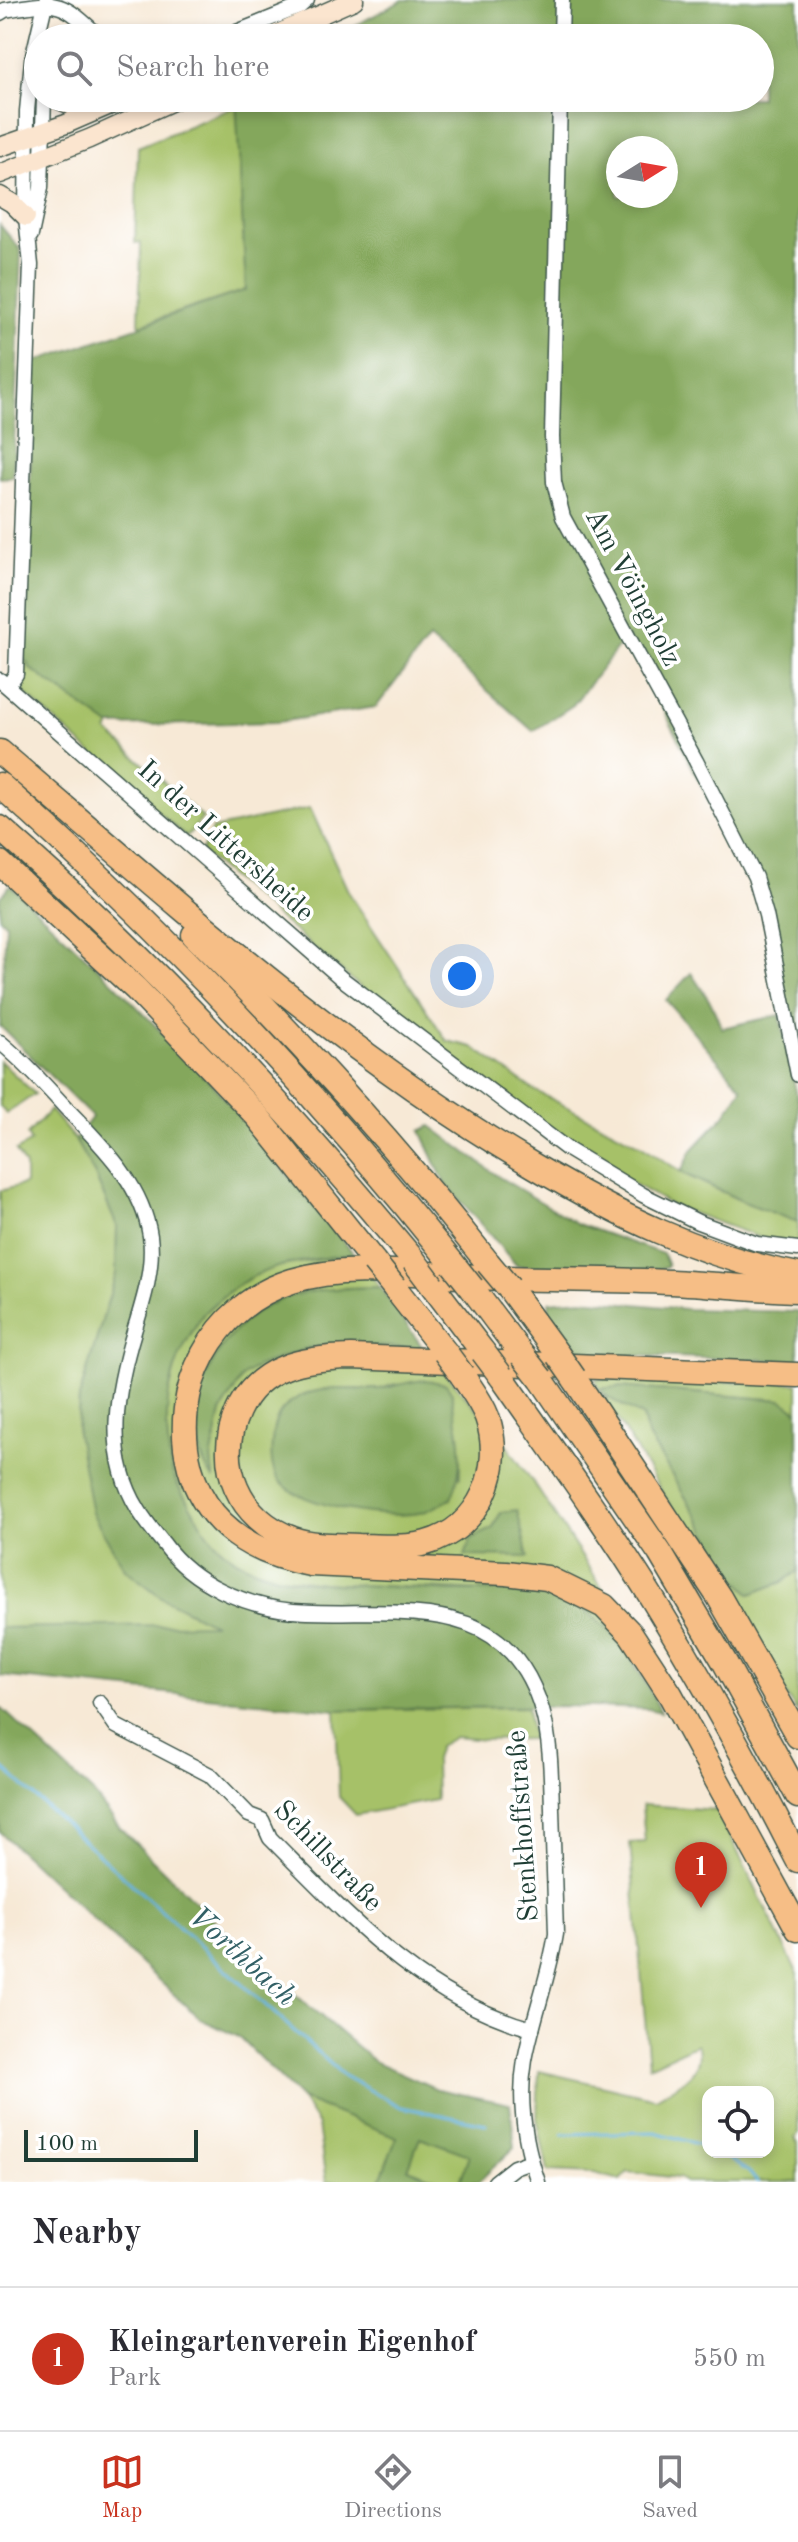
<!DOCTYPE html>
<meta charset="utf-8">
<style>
:root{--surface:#fff;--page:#f2f2f3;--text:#2b2b33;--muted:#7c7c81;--line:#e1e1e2;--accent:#c8321e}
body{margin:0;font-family:"Old Standard TT",serif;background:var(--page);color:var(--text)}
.controls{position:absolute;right:24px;bottom:24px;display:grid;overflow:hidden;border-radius:16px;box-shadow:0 4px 12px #0003}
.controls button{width:72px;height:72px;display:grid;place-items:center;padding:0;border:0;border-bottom:2px solid var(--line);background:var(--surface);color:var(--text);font:40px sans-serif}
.compass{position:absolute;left:606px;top:136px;width:72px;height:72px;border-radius:50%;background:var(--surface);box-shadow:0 4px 12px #0003;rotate:79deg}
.scale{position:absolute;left:24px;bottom:20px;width:174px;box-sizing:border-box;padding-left:8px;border:4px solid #1f3d34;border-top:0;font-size:22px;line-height:28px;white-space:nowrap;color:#1f3d34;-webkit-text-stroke:6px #fff;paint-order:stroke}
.you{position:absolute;left:462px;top:976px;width:28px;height:28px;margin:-20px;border:6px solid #fff;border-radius:50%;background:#1a73e8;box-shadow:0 0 0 12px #1a73e833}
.badge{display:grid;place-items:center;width:52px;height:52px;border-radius:50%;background:var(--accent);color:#fff;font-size:26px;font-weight:700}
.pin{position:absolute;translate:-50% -66px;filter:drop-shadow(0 2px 4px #0008)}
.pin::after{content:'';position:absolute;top:42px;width:28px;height:24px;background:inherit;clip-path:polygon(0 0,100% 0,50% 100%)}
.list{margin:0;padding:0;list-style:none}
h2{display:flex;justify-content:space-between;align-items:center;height:104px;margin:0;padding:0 32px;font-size:34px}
h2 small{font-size:26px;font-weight:400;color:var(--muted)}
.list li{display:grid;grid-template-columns:52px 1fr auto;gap:24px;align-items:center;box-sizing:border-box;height:144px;padding:0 32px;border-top:2px solid var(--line)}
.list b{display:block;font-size:30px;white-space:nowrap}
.list p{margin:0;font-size:26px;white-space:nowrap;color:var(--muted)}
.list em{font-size:26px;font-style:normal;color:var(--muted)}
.icon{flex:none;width:44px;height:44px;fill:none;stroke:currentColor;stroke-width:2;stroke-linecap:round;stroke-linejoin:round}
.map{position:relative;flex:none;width:798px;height:2182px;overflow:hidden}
.search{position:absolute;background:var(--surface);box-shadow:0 4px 12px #0003;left:24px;right:24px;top:24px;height:88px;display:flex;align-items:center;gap:20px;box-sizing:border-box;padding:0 28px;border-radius:44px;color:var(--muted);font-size:30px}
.sheet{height:248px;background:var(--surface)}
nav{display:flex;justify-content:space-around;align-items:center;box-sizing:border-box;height:112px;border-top:2px solid var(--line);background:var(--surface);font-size:22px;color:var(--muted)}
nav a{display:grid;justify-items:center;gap:4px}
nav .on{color:var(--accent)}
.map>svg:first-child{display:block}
.green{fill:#a6c168;stroke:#627f4e;stroke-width:2;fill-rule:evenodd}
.forest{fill:#84a75c;stroke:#527248;stroke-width:2;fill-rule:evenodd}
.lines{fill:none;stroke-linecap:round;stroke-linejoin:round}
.stream{stroke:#60b0db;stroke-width:3}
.street-casing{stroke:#3f574c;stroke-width:17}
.secondary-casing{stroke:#3f574c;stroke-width:21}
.highway-casing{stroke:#3f574c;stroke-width:27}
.street{stroke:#fff;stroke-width:14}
.secondary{stroke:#fbe5cf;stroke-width:18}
.highway{stroke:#f6be86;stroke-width:24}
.highway-bridge-casing{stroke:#3f574c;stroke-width:27;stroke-linecap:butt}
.highway-bridge{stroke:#f6be86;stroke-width:24}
.labels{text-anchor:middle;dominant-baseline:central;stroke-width:7;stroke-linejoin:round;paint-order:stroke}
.street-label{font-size:28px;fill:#1f3d34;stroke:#fff}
.water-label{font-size:30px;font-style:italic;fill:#326066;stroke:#fff}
</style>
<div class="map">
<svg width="798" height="2182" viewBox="0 0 798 2182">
<rect width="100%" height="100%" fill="#fff"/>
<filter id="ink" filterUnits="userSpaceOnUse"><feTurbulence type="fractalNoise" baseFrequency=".0125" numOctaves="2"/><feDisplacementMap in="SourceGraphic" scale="16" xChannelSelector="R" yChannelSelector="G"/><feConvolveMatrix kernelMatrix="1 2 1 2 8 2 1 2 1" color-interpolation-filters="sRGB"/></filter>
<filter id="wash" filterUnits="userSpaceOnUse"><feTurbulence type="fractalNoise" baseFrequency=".006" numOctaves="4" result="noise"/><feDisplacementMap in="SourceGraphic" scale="32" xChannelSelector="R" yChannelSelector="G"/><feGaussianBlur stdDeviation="1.8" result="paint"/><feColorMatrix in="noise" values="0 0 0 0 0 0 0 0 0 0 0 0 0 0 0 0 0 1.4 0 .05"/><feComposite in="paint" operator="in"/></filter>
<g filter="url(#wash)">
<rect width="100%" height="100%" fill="#f7e9d6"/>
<!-- green -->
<g class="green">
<path d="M237,106L246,290L139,325L141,242L135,243L138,147Z"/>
<path d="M24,658L31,669L111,726L108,732L203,818L186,837L24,693Z"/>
<path d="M310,808L349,893L447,1041L473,1047L532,1089L639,1144L686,1175L744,1202L798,1222V1246L769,1241L673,1206L590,1159L405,1025L201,852L212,829Z"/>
<path d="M0,1061L35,1094L6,1114L0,1106Z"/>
<path d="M50,1110L75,1140L95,1175L117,1226L116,1274L79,1398L77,1434L216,1625L0,1628V1191L25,1184V1166L16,1151L31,1142L27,1135Z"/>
<path d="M354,1254L380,1287L341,1288L311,1293L206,1375C199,1411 188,1447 213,1477L211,1459L221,1412L243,1376L259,1366L308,1348L335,1345L423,1348L495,1429L535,1485L614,1606L634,1660L612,1631L567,1602L542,1595L505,1592L322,1583L276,1576L244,1565L223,1551L205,1533L173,1477L167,1442L166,1404L179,1353L204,1313L236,1285L269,1268ZM394,1384L452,1393C451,1403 454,1409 456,1418C460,1437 460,1458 460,1477L326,1389H381Z"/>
<path d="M595,1379L798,1383V1411L781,1400L619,1387L599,1389Z"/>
<path d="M603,1396L620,1402L643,1417L648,1436L735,1578L751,1593L782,1582L798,1571L797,1713Z"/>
<path d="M527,1707L532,1739L484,1740L455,1737L439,1746L435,1759L436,1800L356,1815L339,1797L336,1710Z"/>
<path d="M642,1805L717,1810L798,1974V2134L795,2138L798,2144V2182H686L679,2178L628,2172L620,2180L594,2173L548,2171L537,2119L539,2071L656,2098C676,2086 707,2072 697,2044L649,2066L630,1843L645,1842ZM708,2092H768V2152H708Z"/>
<path d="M301,2099L398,2137L379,2182H326L318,2125Z"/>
<path d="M420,2137L470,2155L460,2182H443L408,2169Z"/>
</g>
<!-- forest -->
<g class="forest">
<path d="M403,0H798V1075L766,915L627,636L573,705L533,731L429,639L376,707L278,722L110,726L31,669L24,658L34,362L246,290L236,98H760V38H332ZM618,148H666V196H618Z"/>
<path d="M0,225L21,250L13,477L0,478Z"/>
<path d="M10,885L116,985L214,1086L354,1254C305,1260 263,1263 223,1296C216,1302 207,1308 201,1317C168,1367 161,1407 171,1466C174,1483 184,1495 192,1509C205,1532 221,1554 246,1565C286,1584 333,1584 377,1586C403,1588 429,1590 456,1591C493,1591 535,1588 570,1603C618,1624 638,1668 661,1712L648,1709L565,1706L336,1710L0,1676V1628L214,1624L164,1599L125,1569L92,1513L77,1434L79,1398L116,1274L117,1226L95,1175L75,1140L92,1117L0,1026L6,924L0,918V897Z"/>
<path d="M691,973L711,1003L722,1028L780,1015L798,1101V1222L744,1202L681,1172L692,1150L725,1115L742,1088L666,1000Z"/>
<path d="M431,1126L499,1177L578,1224L663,1254L668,1266C646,1276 548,1266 517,1266L444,1182L421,1131Z"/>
<path d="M380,1287L423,1348L335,1345L308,1348L259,1366L243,1376L221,1412L211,1459L213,1479C173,1420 212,1329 275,1302C307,1288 346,1288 380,1287Z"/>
<path d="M582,1299L686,1309L798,1312V1361L578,1354L549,1318V1302Z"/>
<path d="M426,1380L446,1384L452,1393C451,1403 454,1408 456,1418C463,1446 462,1473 451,1499C442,1503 433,1509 423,1512C393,1521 298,1507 279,1480C269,1467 271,1449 273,1433C275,1414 288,1401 306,1394C329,1385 354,1391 379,1389C394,1387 409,1381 426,1380Z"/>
<path d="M619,1387L782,1400L798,1411V1571L782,1582L751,1594L735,1578L648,1436L643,1417C632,1410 604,1398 599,1389Z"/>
<path d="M517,1510L528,1557L465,1556L471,1539L493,1528L501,1512Z"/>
<path d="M0,1707L92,1792L120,1828L259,1964L374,2061L437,2089L510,2104L515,2147L478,2182H460L469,2155L420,2137L408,2169L443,2182H379L397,2137L301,2099L239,2037L200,2019L0,1832Z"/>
</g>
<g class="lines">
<!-- stream -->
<g class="stream">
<path d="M0,1765L344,2076L401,2107L486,2124"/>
<path d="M563,2134L655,2132L708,2147"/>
<path d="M717,2152L749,2172L757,2182"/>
</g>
</g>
</g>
<g filter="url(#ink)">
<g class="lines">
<defs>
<g id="street">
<path d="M0,13L5,10C60,1 60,0 101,38"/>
<path d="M222,38L299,7L307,0"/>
<path d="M561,38L562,0"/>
<path d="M560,98L552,437L554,482L563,517L696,761L755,877L766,915L798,1075"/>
<path d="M31,235L41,188L44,98"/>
<path d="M0,680L341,978L567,1149L643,1195L698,1222L757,1244L798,1249"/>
<path d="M8,686L16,674L31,265L26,217L27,111L32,60L46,0"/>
<path d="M0,1042C24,1062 45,1085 66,1108C101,1145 142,1183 150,1236C154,1267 144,1299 135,1328C117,1388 103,1452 138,1509C145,1521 155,1533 164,1544C193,1584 245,1606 293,1611C389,1619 505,1585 542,1710C551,1741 551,1776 552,1809C553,1850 555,1892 556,1934C549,1977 533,2017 525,2060C518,2100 525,2144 538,2182"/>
<path d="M100,1703L116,1726L210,1775L249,1815L262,1820L270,1838C347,1915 423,2000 532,2029"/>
<path d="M495,2182L514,2167L531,2161"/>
</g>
<g id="secondary">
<path d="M268,38L354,0"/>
<path d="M56,98L73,106L98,105"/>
<path d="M0,147L66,124L126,98"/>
<path d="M0,174L89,139L179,98"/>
<path d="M0,196L12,203L26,217"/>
</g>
<g id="highway">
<path d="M0,752C170,897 337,1050 531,1164C615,1214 701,1257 798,1275"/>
<path d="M0,785C166,932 314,1090 453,1264"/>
<path d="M0,828C151,960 286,1107 414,1261"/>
<path d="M0,863L136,989L258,1117L374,1262"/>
<path d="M194,935C298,1039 397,1147 488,1263"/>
<path d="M432,1285L483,1352"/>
<path d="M394,1287L445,1352"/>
<path d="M472,1288L522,1355"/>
<path d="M509,1288L558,1355"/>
<path d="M798,1290C756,1289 714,1284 671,1282C607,1279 543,1280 478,1277C418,1275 350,1263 292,1281C213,1305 169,1389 190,1468C206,1526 254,1554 310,1564L506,1573L547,1578L604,1606L631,1634L670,1694L798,1929"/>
<path d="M462,1375C471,1389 481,1401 487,1417C505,1468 481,1528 426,1543C404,1549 381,1546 359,1546C337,1545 313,1546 293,1539C239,1519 214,1464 238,1411C259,1365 305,1358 351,1357L798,1375"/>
<path d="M501,1376C552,1449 605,1522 652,1598C704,1683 753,1771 798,1860"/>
<path d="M574,1378L719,1597L798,1736"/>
<path d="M541,1379L660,1553L724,1661L798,1796"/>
</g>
</defs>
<!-- street casing -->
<use href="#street" class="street-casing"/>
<!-- secondary casing -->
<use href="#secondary" class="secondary-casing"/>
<!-- highway casing -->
<use href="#highway" class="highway-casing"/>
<!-- street -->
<use href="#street" class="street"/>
<!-- secondary -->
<use href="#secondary" class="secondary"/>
<!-- highway -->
<use href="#highway" class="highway"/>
<defs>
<g id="highway-bridge">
<path d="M414,1261L432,1285"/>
<path d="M374,1262L394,1287"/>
<path d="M488,1263L509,1288"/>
<path d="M453,1264L472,1288"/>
<path d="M445,1352L462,1375"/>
<path d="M483,1352L501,1376"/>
<path d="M522,1355L541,1379"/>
<path d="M558,1355L574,1378"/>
</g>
</defs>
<!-- highway-bridge casing -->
<use href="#highway-bridge" class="highway-bridge-casing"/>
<!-- highway-bridge -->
<use href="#highway-bridge" class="highway-bridge"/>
</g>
</g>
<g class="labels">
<!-- street labels -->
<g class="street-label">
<text transform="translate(632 588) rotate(62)">Am Vöingholz</text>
<text transform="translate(225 842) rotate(42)">In der Littersheide</text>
<text transform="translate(524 1826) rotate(-94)">Stenkhoffstraße</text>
<text transform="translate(327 1857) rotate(46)">Schillstraße</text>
</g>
<!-- water labels -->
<g class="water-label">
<text transform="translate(242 1957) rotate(42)">Vorthbach</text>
</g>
</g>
</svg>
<div class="controls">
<button><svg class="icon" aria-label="locate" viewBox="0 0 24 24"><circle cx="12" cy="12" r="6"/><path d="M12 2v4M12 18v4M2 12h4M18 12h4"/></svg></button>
</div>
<svg class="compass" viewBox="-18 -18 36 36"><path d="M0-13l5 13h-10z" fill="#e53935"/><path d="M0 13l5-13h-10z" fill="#7c7c81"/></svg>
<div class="scale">100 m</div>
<div class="you"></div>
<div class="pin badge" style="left:701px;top:1908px">1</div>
<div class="search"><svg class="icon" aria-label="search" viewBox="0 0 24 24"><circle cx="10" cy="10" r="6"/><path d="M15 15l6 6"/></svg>Search here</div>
</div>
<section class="sheet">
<h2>Nearby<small></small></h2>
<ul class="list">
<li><span class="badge">1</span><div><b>Kleingartenverein Eigenhof</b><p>Park</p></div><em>550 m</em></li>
</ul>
</section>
<nav>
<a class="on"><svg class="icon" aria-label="map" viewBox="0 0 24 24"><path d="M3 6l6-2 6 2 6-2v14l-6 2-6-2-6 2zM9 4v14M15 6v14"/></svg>Map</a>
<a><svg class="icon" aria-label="directions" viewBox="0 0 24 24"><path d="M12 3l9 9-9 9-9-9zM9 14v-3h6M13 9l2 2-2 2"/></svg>Directions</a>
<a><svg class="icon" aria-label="saved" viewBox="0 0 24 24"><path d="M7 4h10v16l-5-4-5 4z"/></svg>Saved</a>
</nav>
